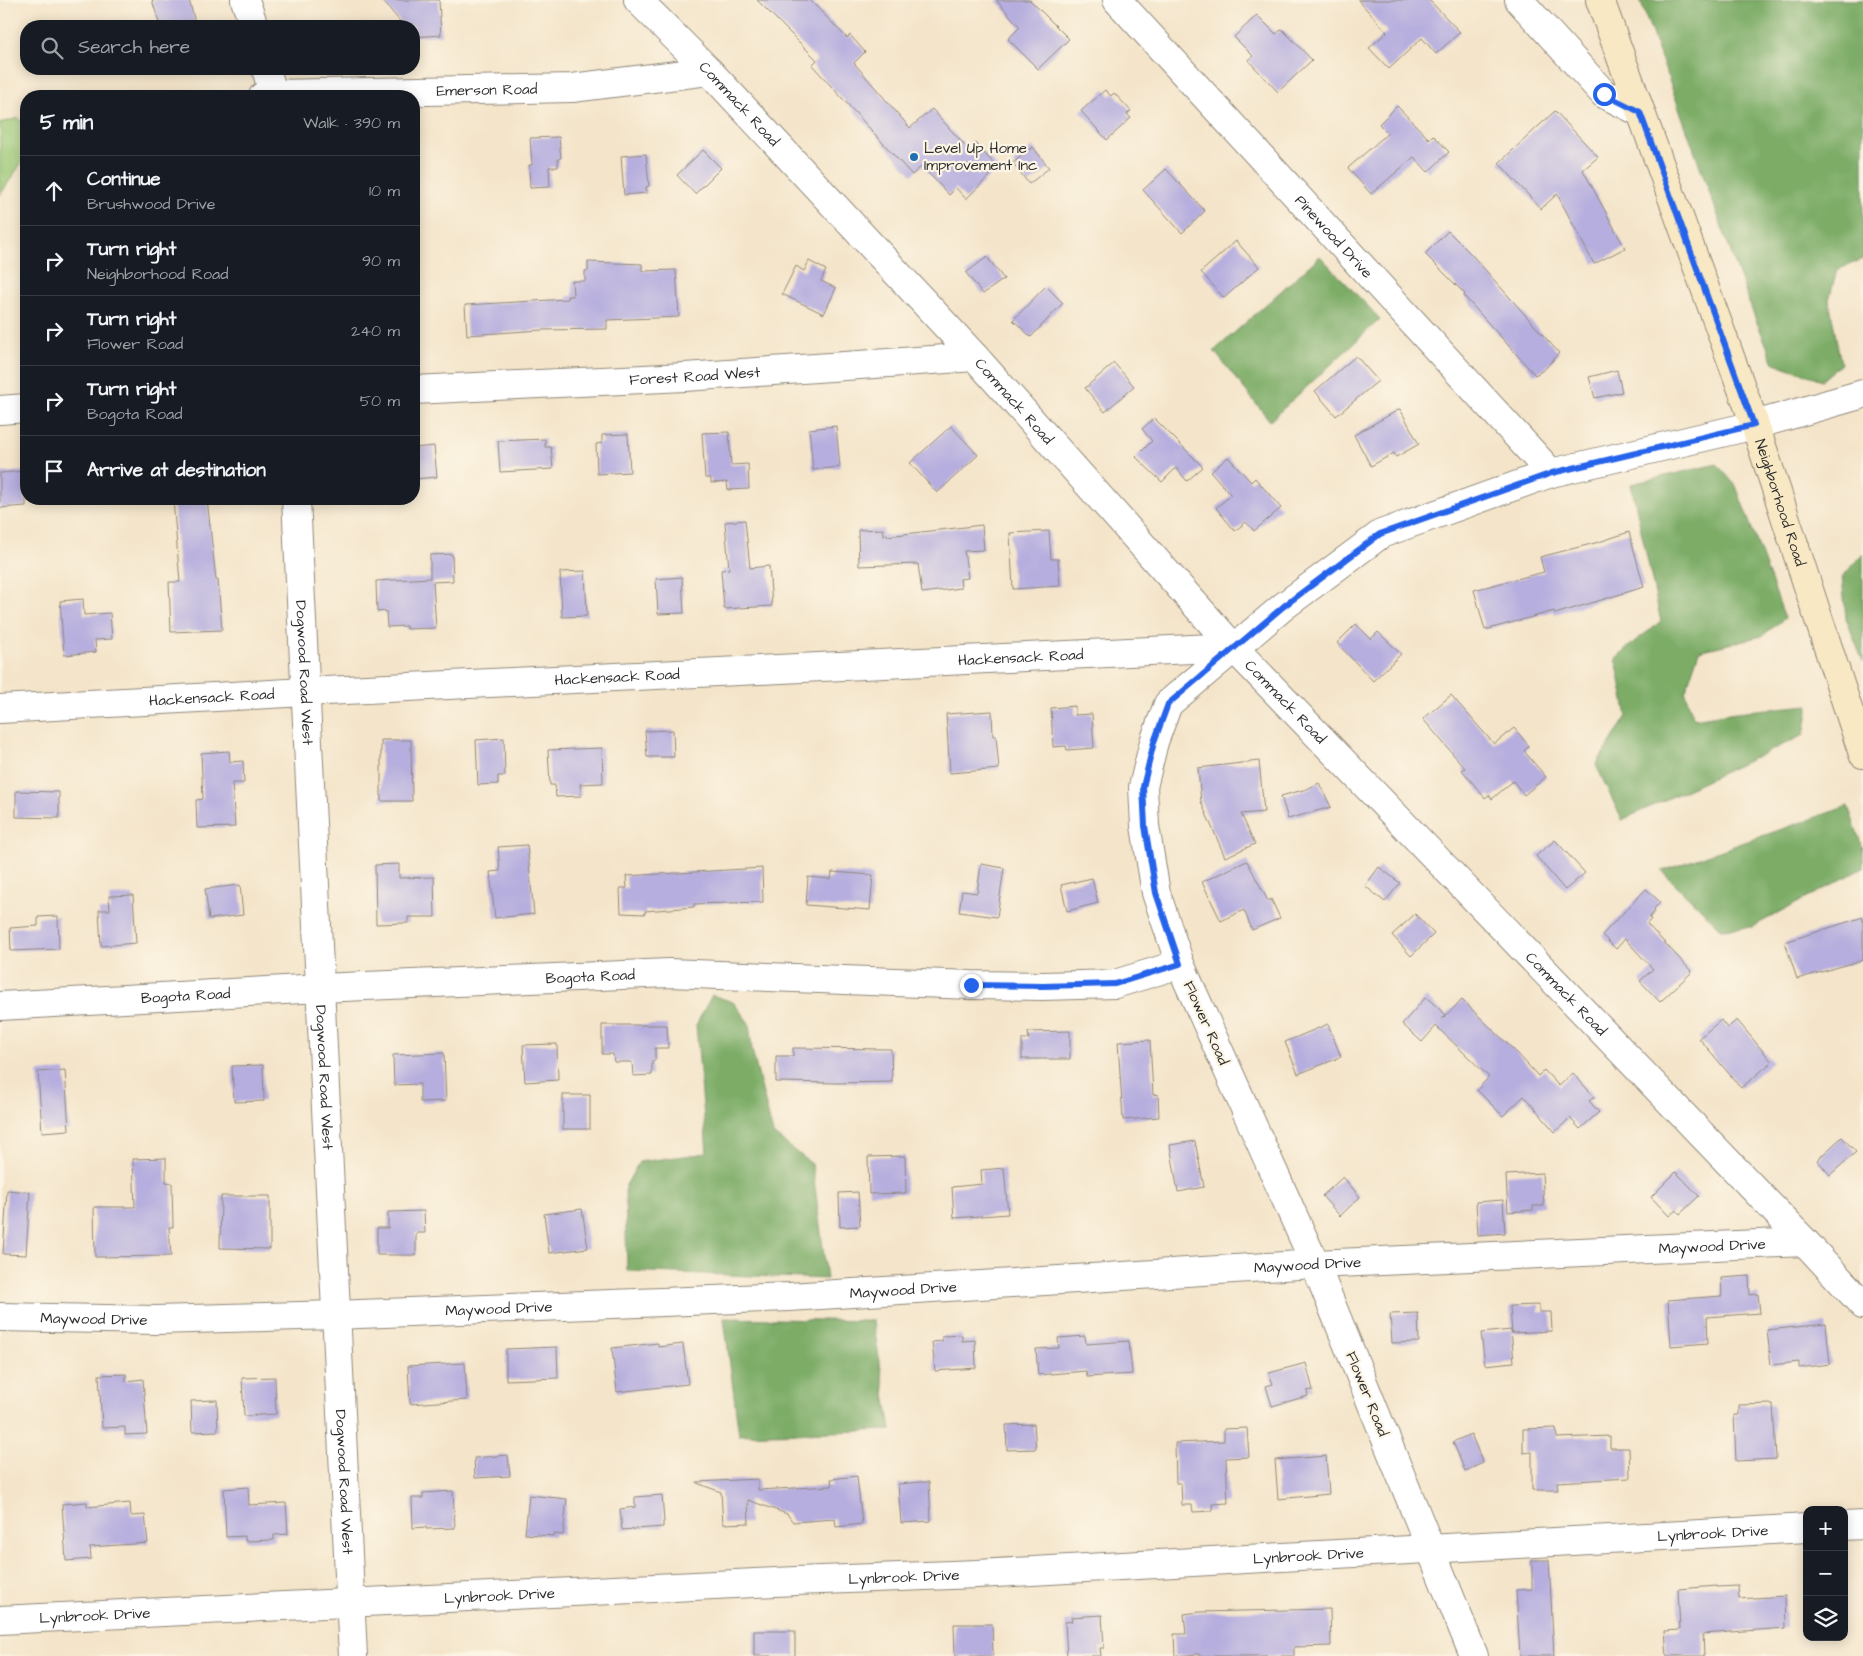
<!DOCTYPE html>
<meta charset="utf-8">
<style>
:root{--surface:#171b24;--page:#20242c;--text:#f1f3f6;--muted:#9ea1a6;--line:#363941}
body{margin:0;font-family:"Architects Daughter",sans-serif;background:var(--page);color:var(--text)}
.controls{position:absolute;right:15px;bottom:15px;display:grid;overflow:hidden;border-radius:10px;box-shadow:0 2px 12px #0003}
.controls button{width:45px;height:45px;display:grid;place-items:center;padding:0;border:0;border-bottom:1px solid var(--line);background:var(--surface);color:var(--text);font:25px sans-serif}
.stop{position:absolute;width:15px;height:15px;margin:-11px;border:4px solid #2563eb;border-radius:50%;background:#fff}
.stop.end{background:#2563eb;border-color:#fff;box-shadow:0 1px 5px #0008}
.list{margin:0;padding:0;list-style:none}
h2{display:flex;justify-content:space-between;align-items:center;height:65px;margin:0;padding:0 20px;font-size:21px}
h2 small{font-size:16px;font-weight:400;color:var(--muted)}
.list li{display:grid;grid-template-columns:32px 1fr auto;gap:15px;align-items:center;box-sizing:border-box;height:70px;padding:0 20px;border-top:1px solid var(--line)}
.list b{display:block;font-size:19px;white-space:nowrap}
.list p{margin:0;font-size:16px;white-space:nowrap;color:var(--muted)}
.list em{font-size:16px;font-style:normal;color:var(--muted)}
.icon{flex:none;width:28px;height:28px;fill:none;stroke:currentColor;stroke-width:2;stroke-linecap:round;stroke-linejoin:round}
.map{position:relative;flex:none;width:1863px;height:1656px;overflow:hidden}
.search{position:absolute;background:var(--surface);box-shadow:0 2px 12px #0003;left:20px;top:20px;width:400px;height:55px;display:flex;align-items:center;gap:12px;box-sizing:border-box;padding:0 18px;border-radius:20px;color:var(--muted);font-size:19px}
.panel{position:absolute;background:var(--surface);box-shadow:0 2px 12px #0003;left:20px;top:90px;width:400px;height:415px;border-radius:20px}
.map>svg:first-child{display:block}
.green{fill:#9ac774;stroke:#627950}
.forest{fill:#7bac66;stroke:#536c48}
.building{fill:#b6aede}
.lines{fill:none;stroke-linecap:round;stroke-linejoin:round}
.minor-casing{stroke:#90887a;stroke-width:30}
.secondary-casing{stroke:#90887a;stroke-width:30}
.minor{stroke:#fff;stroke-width:28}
.secondary{stroke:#f8e8c3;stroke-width:28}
.route{stroke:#2563eb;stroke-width:6}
.poi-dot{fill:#1f6fb2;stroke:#fcf5e5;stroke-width:2}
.labels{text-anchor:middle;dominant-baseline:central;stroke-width:4.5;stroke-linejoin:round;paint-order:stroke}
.street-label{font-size:15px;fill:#2b2b2b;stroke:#fcf5e5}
.poi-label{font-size:15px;fill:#2b2b2b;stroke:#fcf5e5;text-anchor:start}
</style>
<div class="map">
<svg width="1863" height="1656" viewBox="0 0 1863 1656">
<rect width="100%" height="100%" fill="#fcf5e5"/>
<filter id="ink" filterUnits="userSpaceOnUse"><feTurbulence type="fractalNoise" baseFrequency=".02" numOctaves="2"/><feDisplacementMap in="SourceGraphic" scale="10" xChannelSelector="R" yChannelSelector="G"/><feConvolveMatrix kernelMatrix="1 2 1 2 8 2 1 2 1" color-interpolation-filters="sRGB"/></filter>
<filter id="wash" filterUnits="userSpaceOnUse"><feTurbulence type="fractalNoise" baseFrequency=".0096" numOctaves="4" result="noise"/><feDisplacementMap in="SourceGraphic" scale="20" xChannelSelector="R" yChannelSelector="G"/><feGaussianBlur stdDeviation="1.12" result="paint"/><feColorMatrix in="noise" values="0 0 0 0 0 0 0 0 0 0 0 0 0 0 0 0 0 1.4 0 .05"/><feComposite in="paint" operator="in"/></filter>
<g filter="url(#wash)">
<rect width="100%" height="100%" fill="#f4e5ca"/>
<!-- green -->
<path class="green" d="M19,118L26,134V156L0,195V123Z"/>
<!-- forest -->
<g class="forest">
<path d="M1640,0H1863V259L1837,270L1829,300L1841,364L1822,380L1774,363L1753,313Z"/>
<path d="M1320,256L1380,319L1270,421L1214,351Z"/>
<path d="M1717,464L1736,486L1785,618L1762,636L1699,651L1685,693L1694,719L1736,712L1809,705L1804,735L1622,820L1596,765L1627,716L1616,659L1635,641L1661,622L1631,484Z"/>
<path d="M1863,554V662L1846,618L1842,577Z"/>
<path d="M1848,806L1863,849V868L1752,927L1721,929L1662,871Z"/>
<path d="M712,995L733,1002L749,1023L752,1050L773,1134L812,1164L827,1279L627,1271L625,1187L639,1162L707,1153L696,1025Z"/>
<path d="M724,1318L873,1321L891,1430L739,1435Z"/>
</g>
<g id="blocks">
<!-- building -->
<g class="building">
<path d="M152,0H189L196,26H160Z"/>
<path d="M382,0H439L441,35L414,37V26H404Z"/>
<path d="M757,0H810L847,38L850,35L865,52L854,63L910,128L932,109L968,149L975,143L998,168L966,199L956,188L949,195L922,166L912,175L812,65L817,60Z"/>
<path d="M996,0H1030L1069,39L1038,69L1008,39L1020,27Z"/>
<path d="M1358,0H1429L1460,32L1436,54L1422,38L1389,69L1369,48L1387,32Z"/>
<path d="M1257,15L1276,34L1282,29L1312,60L1278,92L1248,60L1253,56L1234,37Z"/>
<path d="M1105,90L1111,96L1114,93L1131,111L1127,114L1131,118L1107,140L1081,111Z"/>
<path d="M1397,106L1429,139L1433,135L1449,152L1428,172L1414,157L1371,194L1348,168L1388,133L1379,124Z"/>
<path d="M1555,111L1598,157L1583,170L1625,248L1594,264L1557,194L1541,209L1499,163Z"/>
<path d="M559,137L561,158L558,159V167H549L550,187L530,188L529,165H532L530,138Z"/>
<path d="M1033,147L1049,168L1029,184L1013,163Z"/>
<path d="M703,150L721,168L695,194L677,175Z"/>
<path d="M646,154L649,186L646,187L647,193L624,195L621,156Z"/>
<path d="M1166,169L1205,211L1182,233L1143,190Z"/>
<path d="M1448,231L1471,254L1559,353L1545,369L1535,375L1464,296L1465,294L1425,254Z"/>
<path d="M1236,241L1259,267L1224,298L1201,272Z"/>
<path d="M987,257L1004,279L983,294L966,273Z"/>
<path d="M809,261L826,270L821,281L836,288L824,314L782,294L796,266L804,271Z"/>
<path d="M588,262L642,264V271L676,270L679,317L607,320V329L542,330L467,335L465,305L568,299L567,296H573L572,281H585V271H588Z"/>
<path d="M1046,286L1063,303L1031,337L1013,320Z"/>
<path d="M1356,356L1378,381L1336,416L1315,391Z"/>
<path d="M1114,363L1134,386L1105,412L1085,388Z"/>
<path d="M1617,370L1622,392L1595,398L1589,377Z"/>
<path d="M1400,409L1419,444L1396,457L1394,453L1371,466L1354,435Z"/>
<path d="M1154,418L1203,467L1187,481L1176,468L1162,482L1136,457L1152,441L1142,429Z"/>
<path d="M836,426L840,467L813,470L809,429Z"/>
<path d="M951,426L978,455L937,493L910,463Z"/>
<path d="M729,432L731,465L748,464L749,489L728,490L727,482L711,483V478H705L702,433Z"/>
<path d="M628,434L630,472L597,474L596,444L602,443V435Z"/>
<path d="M545,439V447H551L553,469L500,472L498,441Z"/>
<path d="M434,446L437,477L414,479V448Z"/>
<path d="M1228,457L1251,482L1255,478L1281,508L1254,531L1246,522L1235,531L1216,508L1231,495L1211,472Z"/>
<path d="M26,471V506L0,508V473Z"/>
<path d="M173,499H207L216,580H218L222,630L171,632L169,582H180Z"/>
<path d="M745,520L750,568L769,566L772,606L724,609L721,570L729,569L725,522Z"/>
<path d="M982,525L984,550L964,551L968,578L960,579L961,588L922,593L918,564L859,566L858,530L883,529V535L887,534V536Z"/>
<path d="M1049,531L1051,559H1058L1060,586L1013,589L1010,533Z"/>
<path d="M1629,532L1644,587L1555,614L1554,611L1485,630L1474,590L1544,572L1540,557L1599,542Z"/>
<path d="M452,554L453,581L433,582L436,628L406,629V626L387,627L386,611L377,612L376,581L430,578V555Z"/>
<path d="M585,571L587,616L562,617L560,572Z"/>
<path d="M682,577L684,613L658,614L656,579Z"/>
<path d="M83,599L84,615L110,613L112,639L95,640L96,652L64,655L60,601Z"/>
<path d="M1356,624L1371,639L1378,632L1401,654L1373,681L1337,643Z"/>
<path d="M1451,695L1494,744L1514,728L1529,746L1524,751L1546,777L1524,795L1513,781L1492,799L1489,795L1485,798L1462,770L1465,768L1423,719Z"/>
<path d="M1075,706V715L1092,714L1094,748L1067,750L1066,746L1053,747L1051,708Z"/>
<path d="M992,711L993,736H996L999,769L950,773L946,714Z"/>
<path d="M673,730L674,757H647L645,731Z"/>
<path d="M504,738L505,776H498V784L478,785L476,740Z"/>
<path d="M381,740H411L412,801H381Z"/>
<path d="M602,748L603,783L580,784L581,796L556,797L555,785H550L548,750Z"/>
<path d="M229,751L230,762L243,761L244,783H232L235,827L197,828L196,800L203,799L201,753Z"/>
<path d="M1259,761L1264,812L1241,814L1255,844L1225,857L1201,802L1198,768Z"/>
<path d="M1319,783L1331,807L1288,819L1281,796L1307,789Z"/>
<path d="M16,791L59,792V818L16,817Z"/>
<path d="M1555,840L1585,873L1565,890L1536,856Z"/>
<path d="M527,845L534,914L495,918L490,872L500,871L498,847Z"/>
<path d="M1247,861L1268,901L1271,899L1280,918L1252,930L1244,910L1221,921L1202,882Z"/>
<path d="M399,864V878L434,877L435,917H408V923L376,924L375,865Z"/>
<path d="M981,864L1004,868L997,917L959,912L962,891L977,893Z"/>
<path d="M1379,867L1400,883L1385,902L1365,886Z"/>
<path d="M762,868L763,902L694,904V907L645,911V914L621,913L620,888H627L626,876Z"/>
<path d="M832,872L873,875L870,910L806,905L808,877L831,879Z"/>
<path d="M1092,878L1098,903L1067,911L1061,885Z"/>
<path d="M240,885L243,915L209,919L205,889Z"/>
<path d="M1646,889L1660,902L1654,909L1655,911L1649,918L1651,919L1647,924L1692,972L1660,1002L1640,981L1653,969L1625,939L1616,949L1602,935Z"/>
<path d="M133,895L136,943L101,946L99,910H110L109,896Z"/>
<path d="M1415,914L1434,934L1411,956L1392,935Z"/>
<path d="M58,916L59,949L11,951L10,928L38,926V917Z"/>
<path d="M1863,917V960L1797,979L1785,942Z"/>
<path d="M1426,997L1446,1015L1442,1019L1462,1000L1518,1054L1538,1076L1544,1070L1559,1086L1573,1073L1594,1097L1589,1101L1599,1112L1580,1129L1570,1118L1555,1132L1524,1096L1503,1116L1477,1090L1489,1077L1436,1026L1422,1042L1402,1024Z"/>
<path d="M1721,1020L1727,1028L1737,1020L1772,1062L1741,1088L1699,1038Z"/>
<path d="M1328,1024L1341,1057L1298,1074L1285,1042Z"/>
<path d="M602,1025H667L668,1048H655V1061H652V1075L633,1076L632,1062H614L613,1054H602Z"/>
<path d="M1070,1031V1059H1022V1039H1029L1028,1032Z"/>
<path d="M1150,1040L1153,1095L1158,1094L1159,1117L1123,1120L1118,1042Z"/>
<path d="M557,1044L558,1080L525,1082L523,1045Z"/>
<path d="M793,1048L891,1049L892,1082L837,1083L776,1082V1056H793Z"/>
<path d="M444,1053L446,1101L420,1102V1084L394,1085L393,1055Z"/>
<path d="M263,1065L264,1101L234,1102L232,1066Z"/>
<path d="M65,1070L69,1130L42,1132L38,1072Z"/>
<rect x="563" y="1095" width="27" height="34"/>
<path d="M1842,1137L1856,1152L1830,1175L1817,1160Z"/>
<path d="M1195,1141L1204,1187L1178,1192L1170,1145Z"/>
<path d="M905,1156L906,1193L869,1194L868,1157Z"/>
<path d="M166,1158V1182L172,1183L173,1227H169L171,1256L95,1257L94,1207H135L133,1159Z"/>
<path d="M1004,1168L1008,1214L954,1218L952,1187L982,1184L981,1170Z"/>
<path d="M1676,1172L1699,1196L1680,1214L1676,1210L1669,1216L1651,1197Z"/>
<path d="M1542,1173L1544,1206H1533V1210L1508,1212L1506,1175Z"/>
<path d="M1343,1177L1360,1197L1340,1216L1322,1196Z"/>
<path d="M7,1190L30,1192L26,1255L3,1254Z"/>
<path d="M858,1192L860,1226L840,1227L839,1193Z"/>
<path d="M221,1196H270V1249L220,1248Z"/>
<path d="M1503,1200L1505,1233L1478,1235L1476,1202Z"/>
<path d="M582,1209L588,1248L549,1253L544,1214Z"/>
<path d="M424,1211L425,1233H416V1255H377V1228H388V1212Z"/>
<path d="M1749,1276L1750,1295L1758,1294L1760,1313L1707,1317L1708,1343L1671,1346L1668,1300L1722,1296L1721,1278Z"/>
<path d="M1539,1305V1312H1551L1552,1331L1512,1333L1510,1306Z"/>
<path d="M1418,1313L1419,1342L1392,1343L1390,1314Z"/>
<path d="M1826,1324L1830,1364L1799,1368V1362L1771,1365L1767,1330Z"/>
<path d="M1511,1330L1514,1362L1485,1365L1481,1333Z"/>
<path d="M962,1335V1341L975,1340L976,1368L935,1371L932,1342L942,1341V1336Z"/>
<path d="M1085,1336L1086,1344L1129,1341L1132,1374L1087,1377L1086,1371L1038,1375L1036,1349L1059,1348L1058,1338Z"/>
<path d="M658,1343V1347L683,1344L688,1384L617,1392L612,1348Z"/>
<path d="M557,1347L558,1378L506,1380V1349Z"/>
<path d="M465,1363L467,1400L410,1404L408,1366Z"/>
<path d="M1306,1363L1313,1390L1307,1391L1308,1396L1272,1406L1266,1386L1273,1384L1269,1373Z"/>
<path d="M126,1374V1381L143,1379L147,1434L125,1435V1427L102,1428L99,1375Z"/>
<path d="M275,1377L276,1414L244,1416L242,1378Z"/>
<path d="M217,1400L218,1431L192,1432L191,1401Z"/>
<path d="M1773,1404L1776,1459L1736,1461L1734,1415H1739V1405Z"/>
<path d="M1034,1424L1036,1449L1007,1450L1006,1425Z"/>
<path d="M1247,1428L1249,1457L1226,1458L1228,1503L1212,1504L1213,1511L1193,1512L1192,1505H1182L1181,1483H1176L1175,1443L1224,1441V1429Z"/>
<path d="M1556,1428L1557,1438L1610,1436V1448H1629L1630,1478L1557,1482L1558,1490H1532V1452L1523,1453V1429Z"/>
<path d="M1471,1434L1483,1463L1465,1471L1453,1442Z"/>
<path d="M508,1455L510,1476L475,1478L474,1458Z"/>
<path d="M1326,1456L1329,1494L1278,1499L1275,1460Z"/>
<path d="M857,1476L862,1524L836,1527L835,1519L793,1522L787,1514L748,1500L749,1523L723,1524L721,1492L697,1483V1482L758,1479V1490L832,1486L831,1479Z"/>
<path d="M921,1482H929L931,1521L901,1523L898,1484Z"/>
<path d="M248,1487L249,1505L286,1503L288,1534L274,1535V1540L245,1541V1536L226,1537L224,1489Z"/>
<path d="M453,1491L455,1528L426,1529V1527L413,1528L412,1498H423V1493Z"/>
<path d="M529,1495L567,1499L563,1535L554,1534V1536L525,1534Z"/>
<path d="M662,1495L664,1522H663V1527L622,1530L620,1509L635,1507V1497Z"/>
<path d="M87,1502V1507L130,1503L131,1516L145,1515L148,1543L90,1547L91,1559L66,1561L62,1504Z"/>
<path d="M1532,1560H1549L1554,1656H1520L1516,1590L1532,1589Z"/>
<path d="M1717,1586V1587L1738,1586L1739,1599L1785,1596L1786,1628L1703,1634L1704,1656H1667L1665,1631L1680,1630L1678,1589Z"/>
<path d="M1330,1609L1331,1646L1294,1647V1656H1199V1654L1175,1656L1174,1634H1186L1184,1614L1200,1612Z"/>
<path d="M1102,1615L1104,1648H1100L1101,1656H1067L1065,1622L1072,1621L1071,1617Z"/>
<path d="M954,1624H992L993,1656H955Z"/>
<rect x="754" y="1631" width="41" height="25"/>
</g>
</g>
</g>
<g filter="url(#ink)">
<use href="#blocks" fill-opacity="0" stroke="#90887a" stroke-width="1"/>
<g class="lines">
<defs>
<g id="minor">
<path d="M245,0L254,26"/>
<path id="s1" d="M638,0L709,71L975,357L1233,647L1805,1242L1863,1305"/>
<path id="s2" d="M1117,0L1551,473"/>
<path d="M1519,0L1604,94L1640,112"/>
<path d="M266,69L274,96"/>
<path id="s3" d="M263,96L274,94L572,88L709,71"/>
<path id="s4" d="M414,390L685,377L975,357"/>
<path d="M0,410L26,408"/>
<path id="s5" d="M296,499L353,1656"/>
<path id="s6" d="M0,709L305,692L1233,647"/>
<path id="s7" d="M0,1006L320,988L669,973L971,985L1043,986L1115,984L1180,964"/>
<path id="s8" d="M0,1317L156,1320L335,1315L789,1297L1315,1264L1805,1242"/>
<path d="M1844,1526L1863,1525"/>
<path id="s9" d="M0,1620L796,1581L977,1574L1807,1528"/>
<path d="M1474,1656L1315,1264L1180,964L1156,893L1145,826L1143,787L1154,742L1168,704L1284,606L1381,534L1551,473L1755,425L1863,394"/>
</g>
<g id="secondary">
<path id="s10" d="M1600,0L1755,425L1863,754"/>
</g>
</defs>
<!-- minor casing -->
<use href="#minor" class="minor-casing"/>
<!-- secondary casing -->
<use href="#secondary" class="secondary-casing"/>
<!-- minor -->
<use href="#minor" class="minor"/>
<!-- secondary -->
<use href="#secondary" class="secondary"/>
</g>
</g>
<g class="lines" filter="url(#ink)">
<!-- route -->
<path class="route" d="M971,985L1043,986L1115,984L1180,964L1156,893L1145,826L1143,787L1154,742L1168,704L1284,606L1380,534L1552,473L1754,425L1640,112L1604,94"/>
</g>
<!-- markers -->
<circle class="poi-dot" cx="914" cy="157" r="5"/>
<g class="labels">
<!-- street labels -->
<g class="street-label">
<text stroke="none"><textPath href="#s3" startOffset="224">Emerson Road</textPath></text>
<text stroke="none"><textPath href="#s1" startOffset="145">Commack Road</textPath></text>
<text stroke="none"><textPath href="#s2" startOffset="321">Pinewood Drive</textPath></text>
<text stroke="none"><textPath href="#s4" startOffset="281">Forest Road West</textPath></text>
<text stroke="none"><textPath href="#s1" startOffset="550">Commack Road</textPath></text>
<text stroke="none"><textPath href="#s10" startOffset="534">Neighborhood Road</textPath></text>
<text stroke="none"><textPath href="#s6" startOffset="1022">Hackensack Road</textPath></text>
<text stroke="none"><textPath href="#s5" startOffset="174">Dogwood Road West</textPath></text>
<text stroke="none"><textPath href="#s6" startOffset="618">Hackensack Road</textPath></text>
<text stroke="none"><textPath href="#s6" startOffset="212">Hackensack Road</textPath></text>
<text stroke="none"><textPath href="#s1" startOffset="955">Commack Road</textPath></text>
<text stroke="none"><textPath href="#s7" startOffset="591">Bogota Road</textPath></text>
<text stroke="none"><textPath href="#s1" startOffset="1360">Commack Road</textPath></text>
<text stroke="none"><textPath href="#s7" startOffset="186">Bogota Road</textPath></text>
<text transform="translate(1206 1023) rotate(66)">Flower Road</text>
<text stroke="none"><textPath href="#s5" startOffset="579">Dogwood Road West</textPath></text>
<text stroke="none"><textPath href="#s8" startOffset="1714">Maywood Drive</textPath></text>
<text stroke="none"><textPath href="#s8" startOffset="1309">Maywood Drive</textPath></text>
<text stroke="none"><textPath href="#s8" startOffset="904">Maywood Drive</textPath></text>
<text stroke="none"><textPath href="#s8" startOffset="499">Maywood Drive</textPath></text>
<text stroke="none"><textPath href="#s8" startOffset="94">Maywood Drive</textPath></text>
<text transform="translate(1367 1394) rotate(68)">Flower Road</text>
<text stroke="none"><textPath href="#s5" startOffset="984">Dogwood Road West</textPath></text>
<text stroke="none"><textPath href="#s9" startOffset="1715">Lynbrook Drive</textPath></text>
<text stroke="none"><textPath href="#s9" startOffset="1310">Lynbrook Drive</textPath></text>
<text stroke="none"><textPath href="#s9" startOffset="905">Lynbrook Drive</textPath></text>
<text stroke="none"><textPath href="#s9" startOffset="500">Lynbrook Drive</textPath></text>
<text stroke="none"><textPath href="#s9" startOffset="95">Lynbrook Drive</textPath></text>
</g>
<!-- poi labels -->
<g class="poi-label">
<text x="924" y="148">Level Up Home<tspan x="924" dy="17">Improvement Inc</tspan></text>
</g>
</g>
</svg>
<div class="controls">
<button>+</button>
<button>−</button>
<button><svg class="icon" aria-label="layers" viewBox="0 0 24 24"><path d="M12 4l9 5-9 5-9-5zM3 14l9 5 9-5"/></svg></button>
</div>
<div class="stop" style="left:1604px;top:94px"></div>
<div class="stop end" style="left:971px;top:985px"></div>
<div class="search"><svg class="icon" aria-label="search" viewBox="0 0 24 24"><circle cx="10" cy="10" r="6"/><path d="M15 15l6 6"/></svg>Search here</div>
<section class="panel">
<h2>5 min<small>Walk · 390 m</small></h2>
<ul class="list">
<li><svg class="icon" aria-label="ahead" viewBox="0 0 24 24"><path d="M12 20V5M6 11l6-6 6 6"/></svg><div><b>Continue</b><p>Brushwood Drive</p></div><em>10 m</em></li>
<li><svg class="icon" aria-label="right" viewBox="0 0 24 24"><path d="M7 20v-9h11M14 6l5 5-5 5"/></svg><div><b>Turn right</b><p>Neighborhood Road</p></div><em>90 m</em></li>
<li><svg class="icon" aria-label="right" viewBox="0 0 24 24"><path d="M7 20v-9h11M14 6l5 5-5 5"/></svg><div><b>Turn right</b><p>Flower Road</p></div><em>240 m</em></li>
<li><svg class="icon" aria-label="right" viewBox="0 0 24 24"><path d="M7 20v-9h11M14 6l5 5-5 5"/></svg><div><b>Turn right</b><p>Bogota Road</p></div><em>50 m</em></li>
<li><svg class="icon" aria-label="arrive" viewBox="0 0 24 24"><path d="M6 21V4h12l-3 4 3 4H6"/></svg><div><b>Arrive at destination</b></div></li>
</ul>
</section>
</div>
